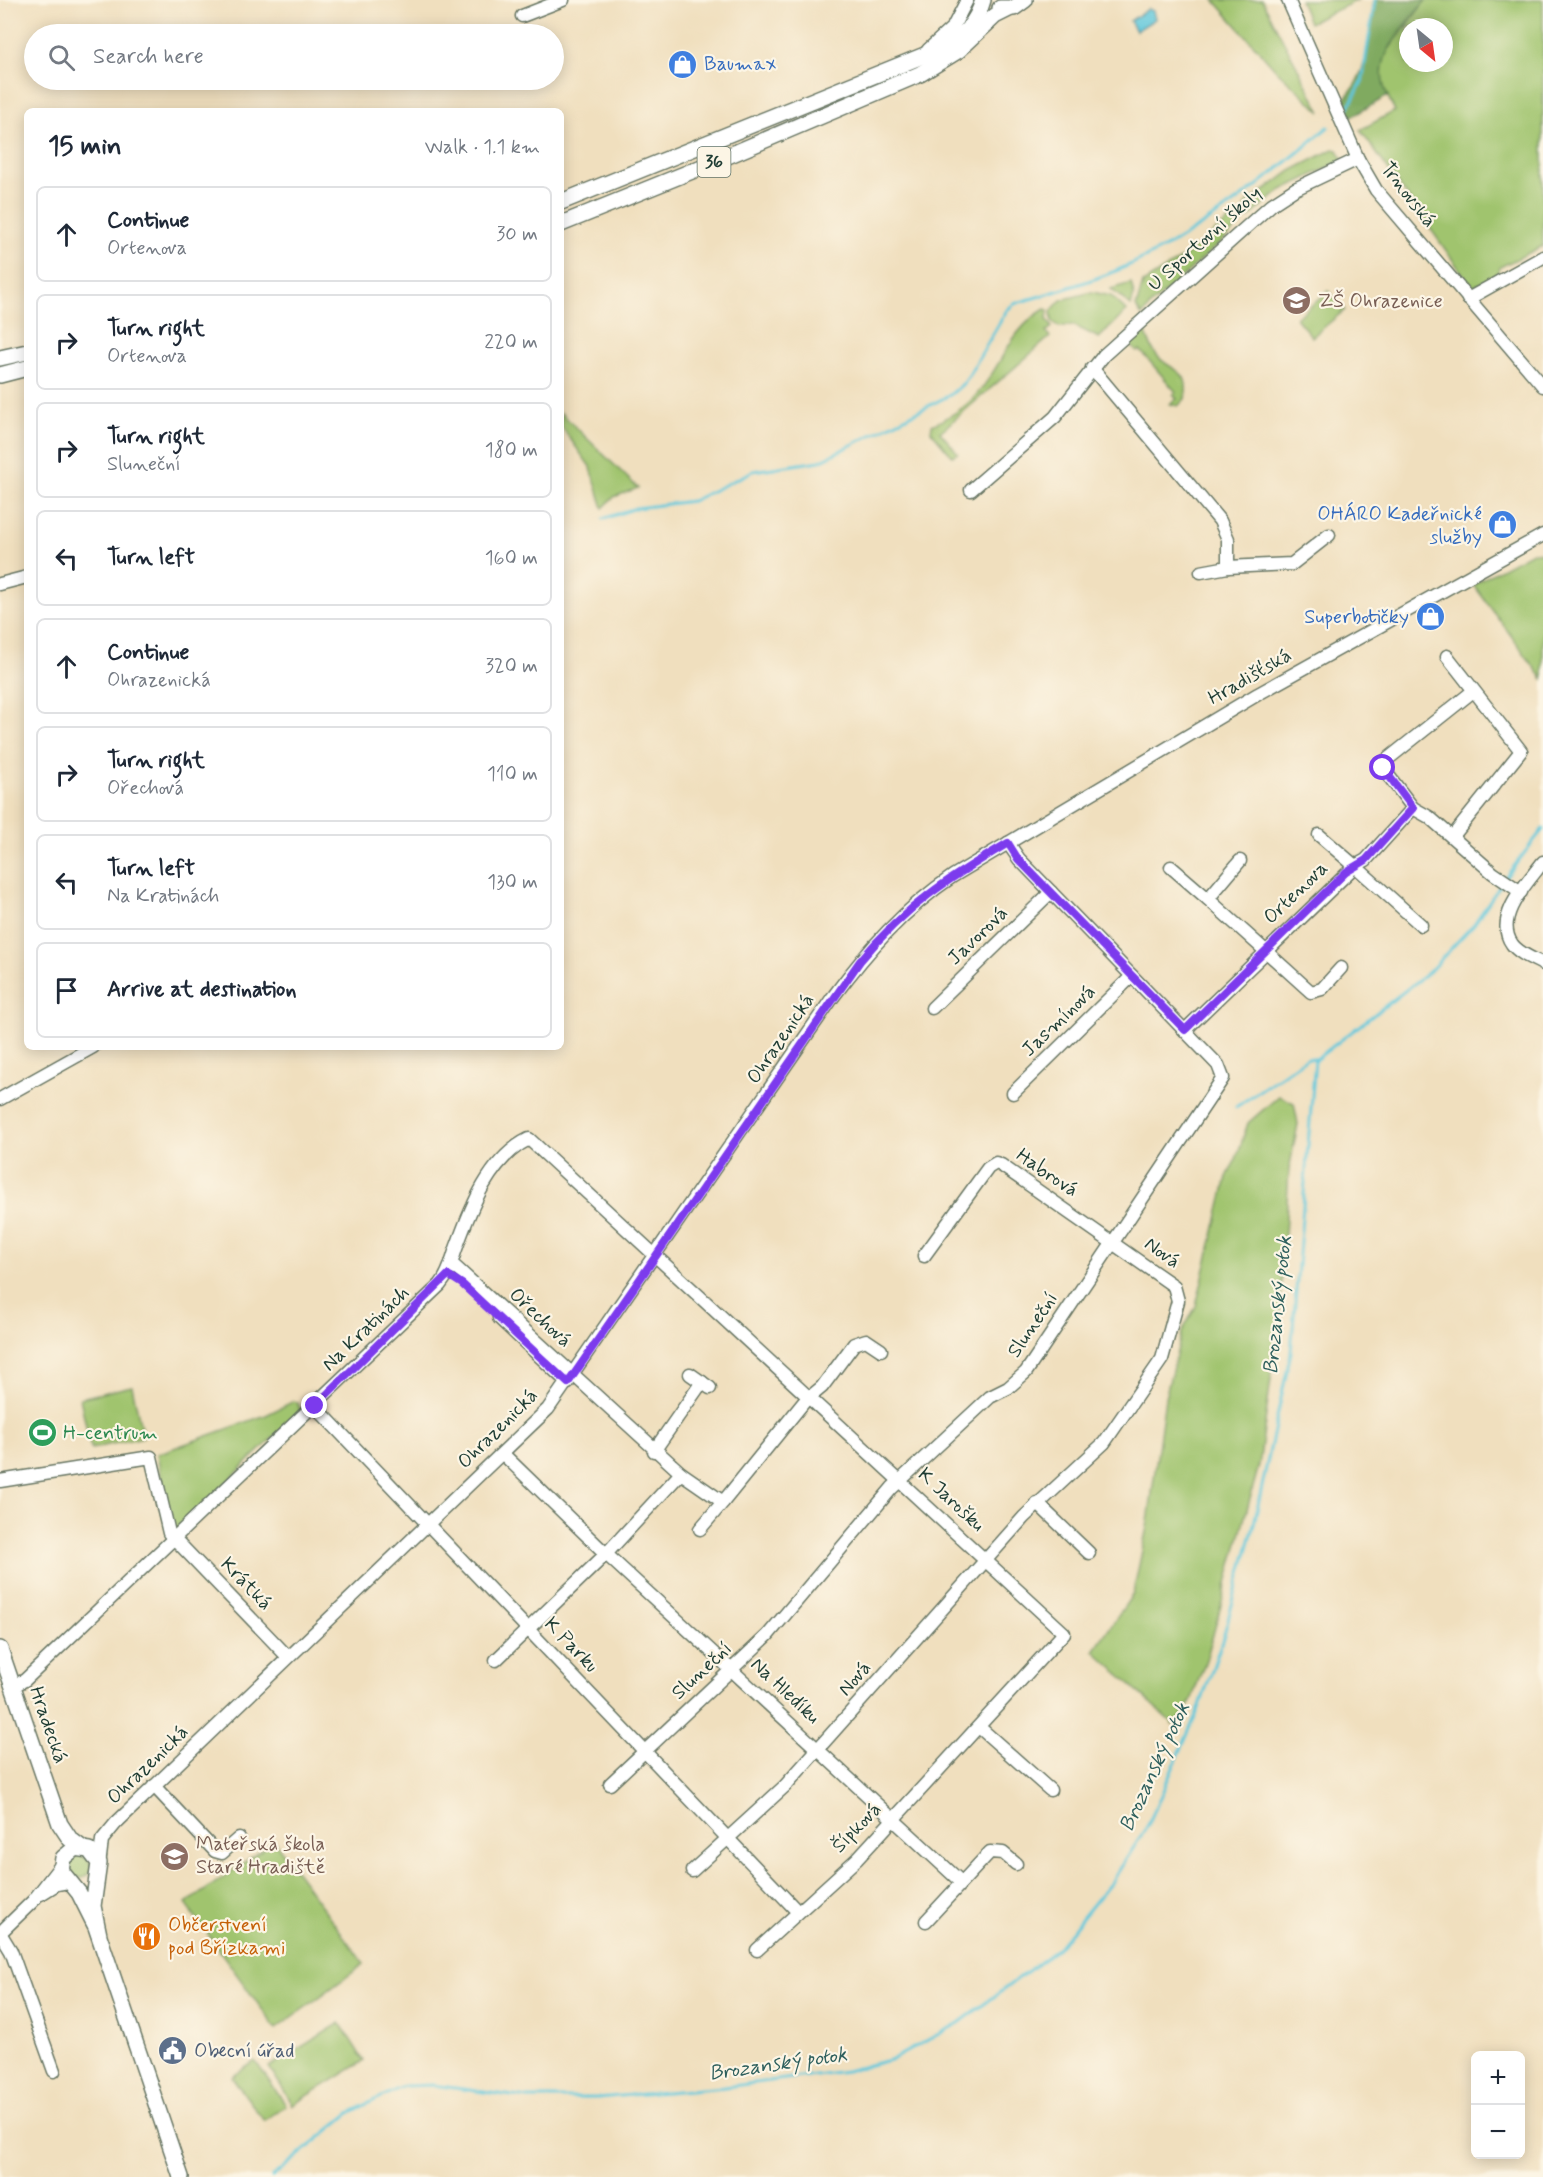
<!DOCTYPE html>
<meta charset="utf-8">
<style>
:root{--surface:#fff;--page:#f2f2f3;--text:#1f2937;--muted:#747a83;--line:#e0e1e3}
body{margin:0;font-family:Mynerve,sans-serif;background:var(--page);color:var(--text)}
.controls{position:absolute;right:18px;bottom:18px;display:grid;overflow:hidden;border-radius:9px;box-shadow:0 3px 15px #0003}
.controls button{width:54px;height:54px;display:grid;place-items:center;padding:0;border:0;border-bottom:2px solid var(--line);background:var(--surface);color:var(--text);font:30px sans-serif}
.compass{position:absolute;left:1399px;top:18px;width:54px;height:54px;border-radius:50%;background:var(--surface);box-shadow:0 3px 15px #0003;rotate:151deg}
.stop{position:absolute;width:18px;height:18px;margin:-14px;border:4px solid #7c3aed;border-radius:50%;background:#fff}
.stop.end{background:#7c3aed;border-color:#fff;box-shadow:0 2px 6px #0008}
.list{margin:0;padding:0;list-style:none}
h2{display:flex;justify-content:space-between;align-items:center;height:78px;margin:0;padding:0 24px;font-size:26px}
h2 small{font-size:20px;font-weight:400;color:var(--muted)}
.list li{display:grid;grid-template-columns:39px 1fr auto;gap:18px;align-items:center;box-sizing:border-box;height:96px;margin:0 12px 12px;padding:0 12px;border:2px solid var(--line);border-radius:9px}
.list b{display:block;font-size:22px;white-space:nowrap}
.list p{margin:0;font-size:20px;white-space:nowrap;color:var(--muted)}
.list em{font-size:20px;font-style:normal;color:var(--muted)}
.icon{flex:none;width:33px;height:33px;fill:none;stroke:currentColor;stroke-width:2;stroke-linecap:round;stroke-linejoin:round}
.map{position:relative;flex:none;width:1543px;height:2177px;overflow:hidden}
.search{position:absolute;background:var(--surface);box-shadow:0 3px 15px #0003;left:24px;top:24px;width:540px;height:66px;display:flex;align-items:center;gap:15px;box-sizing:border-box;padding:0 21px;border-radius:33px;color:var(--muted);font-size:22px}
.panel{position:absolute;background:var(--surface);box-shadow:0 3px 15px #0003;left:24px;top:108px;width:540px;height:942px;border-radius:9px}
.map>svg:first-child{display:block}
.green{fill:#a0c46e;stroke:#608051;stroke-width:1.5;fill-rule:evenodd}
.forest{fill:#80aa61;stroke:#50744a;stroke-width:1.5}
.water{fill:#60c8dc;stroke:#408288;stroke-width:1.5}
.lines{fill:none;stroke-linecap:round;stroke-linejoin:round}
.stream{stroke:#60c8dc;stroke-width:3}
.minor-casing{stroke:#687664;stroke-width:15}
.major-casing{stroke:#687664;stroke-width:18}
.minor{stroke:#fff;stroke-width:12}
.major{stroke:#fff;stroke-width:15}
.route{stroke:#7c3aed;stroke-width:8}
.labels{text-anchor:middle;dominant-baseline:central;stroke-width:4.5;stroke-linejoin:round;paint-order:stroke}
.shield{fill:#fcf5e5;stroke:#617469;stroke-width:1.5}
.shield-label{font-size:18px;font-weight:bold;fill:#1f3d34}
.shop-label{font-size:20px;fill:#366cbe;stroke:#fcf5e5;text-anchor:end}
.street-label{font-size:20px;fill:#1f3d34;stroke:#fcf5e5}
.education-label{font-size:20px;fill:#785e54;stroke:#fcf5e5;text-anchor:start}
.leisure-label{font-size:20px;fill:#27864d;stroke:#fcf5e5;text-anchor:start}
.food-label{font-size:20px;fill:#c56008;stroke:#fcf5e5;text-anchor:start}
.service-label{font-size:20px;fill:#4e5e75;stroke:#fcf5e5;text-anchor:start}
.water-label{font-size:21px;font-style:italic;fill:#2f605e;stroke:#fcf5e5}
</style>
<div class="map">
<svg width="1543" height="2177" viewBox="0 0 1543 2177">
<rect width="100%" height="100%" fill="#fcf5e5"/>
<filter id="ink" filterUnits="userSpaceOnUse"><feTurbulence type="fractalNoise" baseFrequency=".0167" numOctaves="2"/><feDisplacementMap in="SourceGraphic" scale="12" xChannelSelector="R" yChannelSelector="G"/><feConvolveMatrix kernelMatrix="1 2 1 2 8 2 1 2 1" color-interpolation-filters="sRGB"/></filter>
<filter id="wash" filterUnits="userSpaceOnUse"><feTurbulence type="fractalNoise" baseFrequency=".008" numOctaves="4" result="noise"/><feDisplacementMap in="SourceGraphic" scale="24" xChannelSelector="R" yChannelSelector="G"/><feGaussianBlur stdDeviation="1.35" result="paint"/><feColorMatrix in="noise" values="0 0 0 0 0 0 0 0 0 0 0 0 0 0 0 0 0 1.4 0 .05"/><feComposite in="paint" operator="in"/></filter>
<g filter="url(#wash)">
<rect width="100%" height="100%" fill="#f0dfbe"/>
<!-- green -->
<g class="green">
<path d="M1214,0H1262L1321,112L1277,71Z"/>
<path d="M1300,0H1358L1309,23Z"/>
<path d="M1426,0H1543V246L1500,267L1497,275L1472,287L1360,130L1395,111L1380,82L1384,56ZM1408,27H1444V63H1408Z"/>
<path d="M1333,149L1338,150L1343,160L1280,191L1248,218L1244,211L1245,205L1291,171Z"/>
<path d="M1228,221L1241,224L1151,305L1142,316L1136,307L1143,283L1187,255Z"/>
<path d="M1131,283L1134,295L1131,306L1111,289Z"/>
<path d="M1329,291L1345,310L1312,337L1296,318Z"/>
<path d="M1092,292L1111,296L1127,311L1099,338L1073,325L1059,327L1052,321L1051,311L1061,300Z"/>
<path d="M1045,309L1048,310L1047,319L1052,327L1046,332L1050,337L940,432L958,453L952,456L931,431L932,425C949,417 966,408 978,393C1004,363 1008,331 1045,309Z"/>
<path d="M1143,328C1148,335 1149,345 1155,353C1169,373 1192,366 1185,399L1178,406L1170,404L1177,399L1173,395L1176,392L1140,350L1137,352L1128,342Z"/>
<path d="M561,413L638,488L614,497L603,508L591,468L561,426Z"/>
<path d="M1532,552L1543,553V679L1473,584Z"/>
<path d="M1279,1096L1294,1103L1298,1124L1289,1170L1280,1315L1259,1465L1207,1657L1191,1701L1181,1718L1173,1724L1094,1651L1133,1594L1148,1522L1165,1398L1182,1332L1196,1306L1227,1177L1236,1159L1248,1123Z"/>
<path d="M132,1386L143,1437L91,1449L80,1398Z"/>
<path d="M294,1401L298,1403L301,1411L175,1532H171L157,1454L266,1415Z"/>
<path d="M274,1841L364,1964L276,2029L186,1904Z"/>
<circle cx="80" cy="1867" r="11"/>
<path d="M340,2023L364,2061L293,2105L269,2067Z"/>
<path d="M255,2061L286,2105L264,2121L232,2077Z"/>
</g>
<!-- forest -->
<path class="forest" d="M1374,0H1426C1404,29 1368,59 1388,96L1351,117L1343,100C1370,74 1369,35 1374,0Z"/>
<!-- water -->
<path class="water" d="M1148,9L1153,11L1155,19L1136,31L1130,21Z"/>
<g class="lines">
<!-- stream -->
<g class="stream">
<path d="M1348,108L1362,82L1375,0"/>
<path d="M603,519L636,508L692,501L753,471L820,461L950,395L965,382L1007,310L1014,304C1049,293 1085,284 1118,270C1197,237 1264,182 1328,127"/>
<path d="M1505,878L1543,829"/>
<path d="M1236,1107L1307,1058L1315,1059"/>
<path d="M272,2177L351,2112L404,2086L433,2085L528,2098H597L725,2087L846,2071L893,2059L959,2023L1056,1950L1113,1880L1148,1825L1200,1706L1222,1641L1252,1533L1291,1352L1315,1060L1428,973L1474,924L1501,884"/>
</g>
</g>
</g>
<g filter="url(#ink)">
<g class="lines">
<defs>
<g id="minor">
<path d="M1288,0L1358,159L1376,190L1543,386"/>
<path d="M522,16L563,0"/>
<path d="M928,50L953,27L967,0"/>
<path d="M1468,299L1543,257"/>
<path d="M1092,368L1220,521L1228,539V567L1201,572"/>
<path d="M971,490L1055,417L1104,355L1272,204L1295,189L1358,159"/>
<path d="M1228,567L1292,564L1329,535"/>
<path d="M0,584L27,577"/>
<path d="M1447,656L1521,751L1453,836"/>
<path d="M1413,808L1429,817L1493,873L1521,892"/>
<path d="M1319,835L1355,866L1366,860L1413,808L1385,771L1384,762L1472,692"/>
<path d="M1543,862C1528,882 1493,917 1512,944C1518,953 1533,959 1543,964"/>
<path d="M1171,867L1208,899L1240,861"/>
<path d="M1208,899L1311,992L1322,989L1341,968"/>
<path d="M932,1008L1051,892"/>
<path d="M1185,1030L1355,866L1421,925"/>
<path d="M1013,1093L1132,976"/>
<path d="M0,1099L93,1047"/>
<path d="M451,1263L681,1473"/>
<path d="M499,1318L568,1383"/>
<path d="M690,1374L710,1388"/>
<path d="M315,1406L798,1912"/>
<path d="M654,1451L702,1382"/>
<path d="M503,1454L606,1554L961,1882"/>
<path d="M0,1481L151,1457L169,1533L288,1657"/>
<path d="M1037,1503L1089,1553"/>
<path d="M700,1529L723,1502"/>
<path d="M496,1660L606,1554L681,1473L723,1502L804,1402L822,1387L854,1344L866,1340L881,1350"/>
<path d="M13,1686L25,1680L440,1285C450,1273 452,1259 457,1246C471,1207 490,1158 529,1139L1064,1633L857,1859L757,1950"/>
<path d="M979,1727L1050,1790"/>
<path d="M610,1784L768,1635L892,1488L990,1397L1008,1388L1026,1372L1223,1078L1218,1065L1019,859L1008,843"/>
<path d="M154,1786L215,1851L222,1853L239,1838"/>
<path d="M99,1866L102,1840L116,1823L548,1409L833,997C868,950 904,909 953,876L1258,694L1543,535"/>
<path d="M692,1871L785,1786L1024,1517L1104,1443L1162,1359L1178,1301L1174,1286L1001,1165L996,1163L988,1168L924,1256"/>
<path d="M41,1894L57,1884L68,1882"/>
<path d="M926,1921L990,1852L1003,1853L1016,1864"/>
<path d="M0,1933L11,1951L54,2071"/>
<path d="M0,1933L33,1901L61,1865"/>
</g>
<g id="major">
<path d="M1000,8H1014L1025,0"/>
<path d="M561,202L942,48C963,37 977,23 983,0"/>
<path d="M561,224L697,169L920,74L959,50L995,16L1009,9"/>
<path d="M0,358L27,352"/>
<path d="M0,375L27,368"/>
<path d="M0,1649L60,1824L70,1839L82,1848"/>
<path d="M99,1935L93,1906L99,1863L89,1850L75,1848L63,1858L61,1871L79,1893L96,1927L181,2177"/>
</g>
</defs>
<!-- minor casing -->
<use href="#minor" class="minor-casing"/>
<!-- major casing -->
<use href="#major" class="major-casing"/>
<!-- minor -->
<use href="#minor" class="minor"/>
<!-- major -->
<use href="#major" class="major"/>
</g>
</g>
<g class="lines" filter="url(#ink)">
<!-- route -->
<path class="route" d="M315,1406L448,1275L462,1284L568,1383L860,961C907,905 946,880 1008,843L1018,859L1185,1030L1346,872L1366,860L1413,808L1383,768"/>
</g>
<!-- icons -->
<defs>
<symbol id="shop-disc" viewBox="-11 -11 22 22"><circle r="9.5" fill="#3f7fe0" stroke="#fcf5e5"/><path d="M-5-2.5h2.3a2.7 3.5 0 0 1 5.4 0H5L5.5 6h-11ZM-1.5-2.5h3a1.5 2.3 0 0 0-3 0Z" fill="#fff"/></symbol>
<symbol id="school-disc" viewBox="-11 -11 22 22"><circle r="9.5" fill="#8d6e63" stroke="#fcf5e5"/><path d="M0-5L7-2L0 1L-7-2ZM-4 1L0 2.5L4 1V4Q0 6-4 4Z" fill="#fff"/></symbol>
<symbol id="stadium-disc" viewBox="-11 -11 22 22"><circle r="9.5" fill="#2e9e5b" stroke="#fcf5e5"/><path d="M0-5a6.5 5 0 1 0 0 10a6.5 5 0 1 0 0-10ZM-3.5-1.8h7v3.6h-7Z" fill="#fff"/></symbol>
<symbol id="restaurant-disc" viewBox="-11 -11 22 22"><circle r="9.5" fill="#e8710a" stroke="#fcf5e5"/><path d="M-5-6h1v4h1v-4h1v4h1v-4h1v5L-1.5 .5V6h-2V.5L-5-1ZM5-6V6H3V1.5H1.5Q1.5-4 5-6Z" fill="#fff"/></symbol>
<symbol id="civic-disc" viewBox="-11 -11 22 22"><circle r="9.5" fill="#5c6f8a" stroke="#fcf5e5"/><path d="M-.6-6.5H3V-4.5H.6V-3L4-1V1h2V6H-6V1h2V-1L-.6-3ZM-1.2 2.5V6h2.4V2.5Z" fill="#fff"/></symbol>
</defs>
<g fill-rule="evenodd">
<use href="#shop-disc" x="666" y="48" width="33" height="33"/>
<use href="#school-disc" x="1280" y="284" width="33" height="33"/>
<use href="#shop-disc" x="1486" y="508" width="33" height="33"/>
<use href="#shop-disc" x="1414" y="600" width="33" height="33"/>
<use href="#stadium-disc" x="26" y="1416" width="33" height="33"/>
<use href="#school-disc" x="158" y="1840" width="33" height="33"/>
<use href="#restaurant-disc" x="130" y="1920" width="33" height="33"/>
<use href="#civic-disc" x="156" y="2034" width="33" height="33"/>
</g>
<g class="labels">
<!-- shield labels -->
<rect class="shield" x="697.5" y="147" width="33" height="30" rx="4.5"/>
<g class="shield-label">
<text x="714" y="162">36</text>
</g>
<!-- shop labels -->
<g class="shop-label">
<text x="704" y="64" text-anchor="start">Baumax</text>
<text x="1482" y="514">OHÁRO Kadeřnické<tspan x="1482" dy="23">služby</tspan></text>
<text x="1409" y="617">Superbotičky</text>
</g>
<!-- street labels -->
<g class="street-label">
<text transform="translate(1408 195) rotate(52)">Trnovská</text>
<text transform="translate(1205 239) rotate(-42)">U Sportovní školy</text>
<text transform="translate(1250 677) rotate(-30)">Hradišťská</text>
<text transform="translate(1296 893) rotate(-44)">Ortenova</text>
<text transform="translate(978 936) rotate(-44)">Javorová</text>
<text transform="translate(1059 1021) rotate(-44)">Jasmínová</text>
<text transform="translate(781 1039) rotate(-56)">Ohrazenická</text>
<text transform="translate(1047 1173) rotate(34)">Habrová</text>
<text transform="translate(1162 1253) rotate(36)">Nová</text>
<text transform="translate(540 1318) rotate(43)">Ořechová</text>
<text transform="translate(1033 1325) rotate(-56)">Sluneční</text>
<text transform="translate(366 1329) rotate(-44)">Na Kratinách</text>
<text transform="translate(498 1429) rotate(-45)">Ohrazenická</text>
<text transform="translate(951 1500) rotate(43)">K Jarošku</text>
<text transform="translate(246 1584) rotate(46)">Krátká</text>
<text transform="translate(571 1645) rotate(46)">K Parku</text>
<text transform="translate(702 1671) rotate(-43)">Sluneční</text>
<text transform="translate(855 1679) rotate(-49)">Nová</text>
<text transform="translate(785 1691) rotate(43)">Na Hledíku</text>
<text transform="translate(48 1725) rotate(71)">Hradecká</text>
<text transform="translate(148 1765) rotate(-44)">Ohrazenická</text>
<text transform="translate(857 1828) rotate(-46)">Šípková</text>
</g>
<!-- education labels -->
<g class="education-label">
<text x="1318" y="301">ZŠ Ohrazenice</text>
<text x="196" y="1844">Mateřská škola<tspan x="196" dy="23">Staré Hradiště</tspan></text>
</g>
<!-- leisure labels -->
<g class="leisure-label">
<text x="63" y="1433">H-centrum</text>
</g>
<!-- food labels -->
<g class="food-label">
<text x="168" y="1925">Občerstvení<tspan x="168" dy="23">pod Břízkami</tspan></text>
</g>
<!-- service labels -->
<g class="service-label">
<text x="194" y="2051">Obecní úřad</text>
</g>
<!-- water labels -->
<g class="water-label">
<text transform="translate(1278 1305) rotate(-84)">Brozanský potok</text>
<text transform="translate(1155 1767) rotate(-65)">Brozanský potok</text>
<text transform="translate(778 2064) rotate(-8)">Brozanský potok</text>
</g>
</g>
</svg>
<div class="controls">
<button>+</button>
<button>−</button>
</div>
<svg class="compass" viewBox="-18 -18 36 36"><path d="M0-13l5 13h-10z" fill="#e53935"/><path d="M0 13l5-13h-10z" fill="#747a83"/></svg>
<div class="stop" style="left:1383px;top:768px"></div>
<div class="stop end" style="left:315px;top:1406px"></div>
<div class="search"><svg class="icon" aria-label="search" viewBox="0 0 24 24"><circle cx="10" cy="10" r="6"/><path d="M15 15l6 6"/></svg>Search here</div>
<section class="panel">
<h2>15 min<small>Walk · 1.1 km</small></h2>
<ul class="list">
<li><svg class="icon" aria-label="ahead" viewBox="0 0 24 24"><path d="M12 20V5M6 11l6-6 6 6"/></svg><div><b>Continue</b><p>Ortenova</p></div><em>30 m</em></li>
<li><svg class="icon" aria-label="right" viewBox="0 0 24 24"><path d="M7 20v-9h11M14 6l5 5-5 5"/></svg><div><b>Turn right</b><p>Ortenova</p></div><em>220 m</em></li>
<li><svg class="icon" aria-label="right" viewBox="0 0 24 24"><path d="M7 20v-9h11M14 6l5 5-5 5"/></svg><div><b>Turn right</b><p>Sluneční</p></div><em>180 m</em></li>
<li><svg class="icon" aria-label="left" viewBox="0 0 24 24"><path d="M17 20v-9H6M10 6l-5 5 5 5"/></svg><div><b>Turn left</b></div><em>160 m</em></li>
<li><svg class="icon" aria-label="ahead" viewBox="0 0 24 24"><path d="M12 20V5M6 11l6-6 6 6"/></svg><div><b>Continue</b><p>Ohrazenická</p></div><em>320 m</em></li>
<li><svg class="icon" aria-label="right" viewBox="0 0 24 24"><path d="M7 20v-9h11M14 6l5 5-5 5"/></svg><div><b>Turn right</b><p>Ořechová</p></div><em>110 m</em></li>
<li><svg class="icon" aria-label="left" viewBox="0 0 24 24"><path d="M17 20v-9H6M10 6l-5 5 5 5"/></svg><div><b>Turn left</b><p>Na Kratinách</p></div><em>130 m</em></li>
<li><svg class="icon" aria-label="arrive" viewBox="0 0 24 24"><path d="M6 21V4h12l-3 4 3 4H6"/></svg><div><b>Arrive at destination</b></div></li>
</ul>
</section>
</div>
